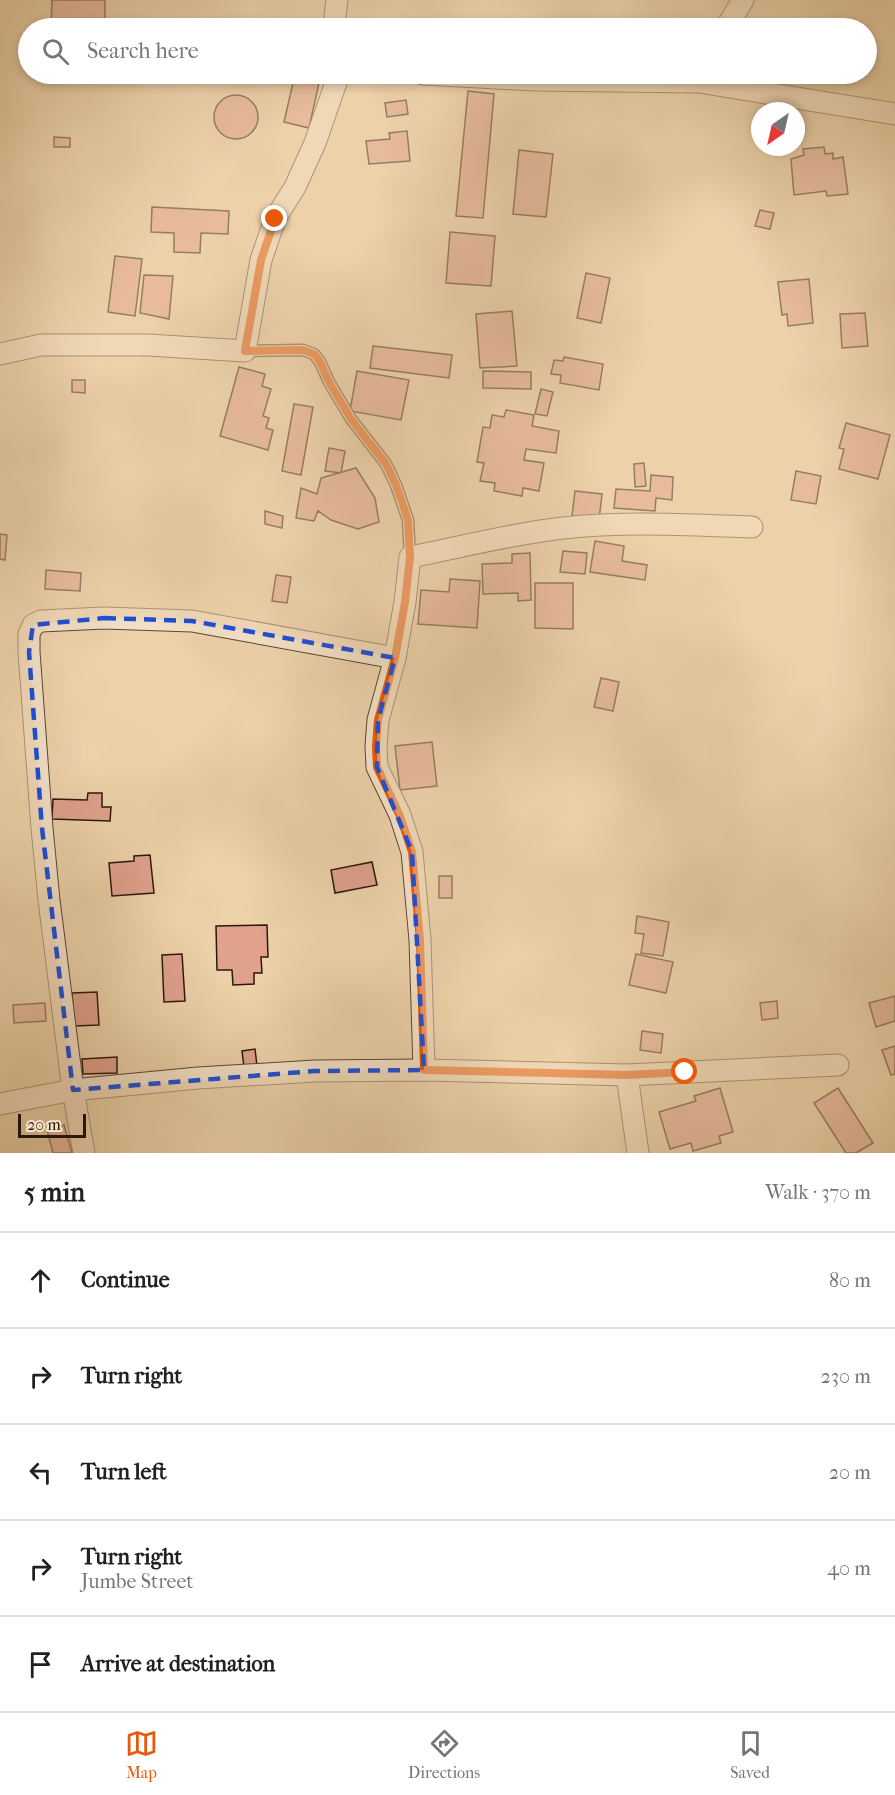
<!DOCTYPE html>
<meta charset="utf-8">
<style>
:root{--surface:#fff;--page:#f6f6f6;--text:#202124;--muted:#757577;--line:#e0e0e0;--accent:#ea580c}
body{margin:0;font-family:"IM FELL French Canon",serif;background:var(--page);color:var(--text)}
.compass{position:absolute;left:751px;top:102px;width:54px;height:54px;border-radius:50%;background:var(--surface);box-shadow:0 3px 9px #0003;rotate:214deg}
.scale{position:absolute;left:18px;bottom:15px;width:68px;box-sizing:border-box;padding-left:6px;border:3px solid #2b190c;border-top:0;font-size:16px;line-height:21px;white-space:nowrap;color:#2b190c;-webkit-text-stroke:4px #f3e1c7;paint-order:stroke}
.stop{position:absolute;width:18px;height:18px;margin:-14px;border:4px solid #ea580c;border-radius:50%;background:#fff}
.stop.end{background:#ea580c;border-color:#fff;box-shadow:0 2px 6px #0008}
.list{margin:0;padding:0;list-style:none}
h2{display:flex;justify-content:space-between;align-items:center;height:78px;margin:0;padding:0 24px;font-size:26px}
h2 small{font-size:20px;font-weight:400;color:var(--muted)}
.list li{display:grid;grid-template-columns:39px 1fr auto;gap:18px;align-items:center;box-sizing:border-box;height:96px;padding:0 24px;border-top:2px solid var(--line)}
.list b{display:block;font-size:22px;white-space:nowrap}
.list p{margin:0;font-size:20px;white-space:nowrap;color:var(--muted)}
.list em{font-size:20px;font-style:normal;color:var(--muted)}
.icon{flex:none;width:33px;height:33px;fill:none;stroke:currentColor;stroke-width:2;stroke-linecap:round;stroke-linejoin:round}
.map{position:relative;flex:none;width:895px;height:1153px;overflow:hidden}
.search{position:absolute;background:var(--surface);box-shadow:0 3px 9px #0003;left:18px;right:18px;top:18px;height:66px;display:flex;align-items:center;gap:15px;box-sizing:border-box;padding:0 21px;border-radius:33px;color:var(--muted);font-size:22px}
.sheet{height:558px;background:var(--surface)}
nav{display:flex;justify-content:space-around;align-items:center;box-sizing:border-box;height:84px;border-top:2px solid var(--line);background:var(--surface);font-size:16px;color:var(--muted)}
nav a{display:grid;justify-items:center;gap:3px}
nav .on{color:var(--accent)}
.map>svg:first-child{display:block}
.building{fill:#e0a18d;stroke:#2b190c;stroke-width:1.5}
.lines{fill:none;stroke-linecap:round;stroke-linejoin:round}
.lane-casing{stroke:#5b4733;stroke-width:13}
.street-casing{stroke:#5b4733;stroke-width:23}
.lane{stroke:#f3e1c7;stroke-width:10}
.street{stroke:#f3e1c7;stroke-width:21}
.route{stroke:#ea580c;stroke-width:8}
.marked{fill:none;stroke:#1d4ed8;stroke-width:4.5;stroke-dasharray:12 8;stroke-linejoin:round}
</style>
<div class="map">
<svg width="895" height="1153" viewBox="0 0 895 1153">
<rect width="100%" height="100%" fill="#ecd1a9"/>
<filter id="stains"><feTurbulence type="fractalNoise" baseFrequency=".00333" numOctaves="4"/><feColorMatrix values="0 0 0 0 .2 0 0 0 0 .09 0 0 0 0 .02 0 0 0 .5 -.17"/></filter>
<radialGradient id="worn" r=".72"><stop offset=".6" stop-color="#630" stop-opacity="0"/><stop offset="1" stop-color="#630" stop-opacity=".3"/></radialGradient>
<!-- building -->
<g class="building">
<path d="M52,0H105V28H51Z"/>
<path d="M295,74H321L309,128L284,122Z"/>
<path d="M468,91L494,94L483,218L456,216Z"/>
<circle cx="236" cy="117" r="22"/>
<path d="M406,100L408,114L387,117L385,103Z"/>
<path d="M407,131L410,161L369,164L366,141L390,139L389,133Z"/>
<path d="M54,137L70,138V147H54Z"/>
<path d="M824,147L825,154L833,153V159L843,157L848,194L827,196L826,191L794,195L791,159L804,155L803,149Z"/>
<path d="M519,150L553,154L546,217L513,214Z"/>
<path d="M152,207L229,211L228,234L201,233L200,253L174,252V233L151,232Z"/>
<path d="M760,210L774,213L770,229L755,226Z"/>
<path d="M450,232L495,236L491,286L446,283Z"/>
<path d="M115,256L142,259L135,316L108,312Z"/>
<path d="M586,273L610,278L601,323L577,318Z"/>
<path d="M144,275L173,276L169,319L140,313Z"/>
<path d="M809,279L813,323L788,326L787,314L782,315L778,282Z"/>
<path d="M512,311L517,366L480,368L476,314Z"/>
<path d="M865,313L868,346L842,348L840,314Z"/>
<path d="M373,346L452,355L449,378L370,368Z"/>
<path d="M564,357L603,364L599,390L560,383L561,375L551,374L554,360L563,361Z"/>
<path d="M239,367L265,374L262,386L271,389L263,416L269,418L266,428L273,430L268,450L220,436Z"/>
<path d="M357,371L409,380L401,420L350,411Z"/>
<path d="M483,371L531,372V389L483,388Z"/>
<path d="M72,380H85V393L72,392Z"/>
<path d="M541,389L553,392L547,416L535,414Z"/>
<path d="M294,404L313,407L301,475L282,471Z"/>
<path d="M506,410L534,415L532,426L559,431L556,453L526,449L524,460L544,463L539,491L523,488L522,496L494,491L495,483L480,481L484,463L477,462L483,427L490,428L492,415L504,417Z"/>
<path d="M846,423L890,435L878,479L839,469L844,449L839,448Z"/>
<path d="M329,448L345,451L341,473L325,471Z"/>
<path d="M644,463L646,486L635,487L634,464Z"/>
<path d="M356,468L375,498L379,522L358,529L331,520L318,511L314,521L296,518L301,488L317,494L321,478Z"/>
<path d="M796,471L821,476L816,504L791,500Z"/>
<path d="M651,475L673,477L672,500L656,498L655,511L614,508L616,489L650,491Z"/>
<path d="M575,491L602,494L599,520L572,516Z"/>
<path d="M265,511L283,516L282,528L265,524Z"/>
<path d="M0,534L7,535L5,560L0,559Z"/>
<path d="M595,541L624,546L622,561L647,565L645,580L590,572Z"/>
<path d="M563,551L587,553L585,574L560,572Z"/>
<path d="M530,553L531,600L518,601V593L483,594L482,564L512,563V554Z"/>
<path d="M46,570L81,573L80,591L45,589Z"/>
<path d="M276,575L291,577L287,603L272,601Z"/>
<path d="M450,579L480,581L477,628L418,624L421,590L449,592Z"/>
<path d="M535,583H573V629L535,628Z"/>
<path d="M601,678L619,682L613,711L594,707Z"/>
<path d="M432,742L437,786L400,790L395,746Z"/>
<path d="M88,793H102V807H111L110,821L52,819L53,799L87,800Z"/>
<path d="M150,855L154,893L112,896L109,863L134,861V856Z"/>
<path d="M372,862L377,885L335,893L331,870Z"/>
<rect x="439" y="876" width="13" height="22"/>
<path d="M637,916L669,922L663,956L641,953L644,934L635,933Z"/>
<path d="M267,925L268,957H261L262,973H254V984L233,985L232,970H217L216,926Z"/>
<path d="M182,954L185,1001L164,1002L162,955Z"/>
<path d="M636,954L673,962L666,993L629,985Z"/>
<path d="M97,992L99,1025L74,1026L72,993Z"/>
<path d="M895,996V1021L876,1027L869,1003Z"/>
<path d="M777,1001L778,1018L762,1020L760,1003Z"/>
<path d="M45,1003L46,1021L14,1023L13,1005Z"/>
<path d="M642,1031L663,1034L661,1053L640,1050Z"/>
<path d="M895,1046V1074L891,1075L882,1050Z"/>
<path d="M255,1049L257,1066L244,1067L242,1051Z"/>
<path d="M117,1057V1073L83,1074L82,1059Z"/>
<path d="M720,1088L733,1132L719,1136L721,1143L693,1151L691,1143L670,1149L659,1112L696,1101L694,1096Z"/>
<path d="M838,1088L873,1143L856,1153H846L814,1103Z"/>
<path d="M64,1125L72,1153H53L47,1130Z"/>
</g>
<g class="lines">
<defs>
<path id="lane" d="M245,351L303,350L314,354L320,362L329,382L351,419L386,464L396,485L408,520L410,557"/>
<g id="street">
<path d="M336,28L335,16L337,0"/>
<path d="M726,28L743,0"/>
<path d="M423,74L536,80L699,82L895,114"/>
<path d="M0,354L41,345H148L245,351L261,260L275,219L295,187L315,143L339,74"/>
<path d="M424,1070L420,940L412,852L400,815L377,767L376,746L378,720L395,658L405,602L410,557C461,547 511,534 563,528C626,521 689,525 752,527"/>
<path d="M627,1075L638,1153"/>
<path d="M0,1104L73,1090L198,1078L315,1071L424,1070L627,1075L838,1065"/>
<path d="M84,1153L73,1090L49,900L42,828L29,652V634L33,625L41,621L104,618L192,621L395,658"/>
</g>
</defs>
<!-- lane casing -->
<use href="#lane" class="lane-casing"/>
<!-- street casing -->
<use href="#street" class="street-casing"/>
<!-- lane -->
<use href="#lane" class="lane"/>
<!-- street -->
<use href="#street" class="street"/>
</g>
<g class="lines">
<!-- route -->
<path class="route" d="M275,219L261,260L245,351L303,350L314,354L320,362L329,382L351,419L386,464L396,485L408,520L410,557L405,602L395,658L378,720L376,746L377,767L400,816L412,852L420,940L424,1070L627,1075L685,1072"/>
</g>
<!-- marked area -->
<path d="M0 0H895V1153H0ZM104,618L192,621L395,658L378,720L377,767L412,852L424,1070L315,1071L73,1090L42,828L29,652L33,625Z" fill="#ecd1a9" fill-opacity=".55" fill-rule="evenodd"/>
<path class="marked" d="M104,618L192,621L395,658L378,720L377,767L412,852L424,1070L315,1071L73,1090L42,828L29,652L33,625Z"/>
<rect width="100%" height="100%" filter="url(#stains)"/>
<rect width="100%" height="100%" fill="url(#worn)"/>
</svg>
<svg class="compass" viewBox="-18 -18 36 36"><path d="M0-13l5 13h-10z" fill="#e53935"/><path d="M0 13l5-13h-10z" fill="#757577"/></svg>
<div class="scale">20 m</div>
<div class="stop" style="left:685px;top:1072px"></div>
<div class="stop end" style="left:275px;top:219px"></div>
<div class="search"><svg class="icon" aria-label="search" viewBox="0 0 24 24"><circle cx="10" cy="10" r="6"/><path d="M15 15l6 6"/></svg>Search here</div>
</div>
<section class="sheet">
<h2>5 min<small>Walk · 370 m</small></h2>
<ul class="list">
<li><svg class="icon" aria-label="ahead" viewBox="0 0 24 24"><path d="M12 20V5M6 11l6-6 6 6"/></svg><div><b>Continue</b></div><em>80 m</em></li>
<li><svg class="icon" aria-label="right" viewBox="0 0 24 24"><path d="M7 20v-9h11M14 6l5 5-5 5"/></svg><div><b>Turn right</b></div><em>230 m</em></li>
<li><svg class="icon" aria-label="left" viewBox="0 0 24 24"><path d="M17 20v-9H6M10 6l-5 5 5 5"/></svg><div><b>Turn left</b></div><em>20 m</em></li>
<li><svg class="icon" aria-label="right" viewBox="0 0 24 24"><path d="M7 20v-9h11M14 6l5 5-5 5"/></svg><div><b>Turn right</b><p>Jumbe Street</p></div><em>40 m</em></li>
<li><svg class="icon" aria-label="arrive" viewBox="0 0 24 24"><path d="M6 21V4h12l-3 4 3 4H6"/></svg><div><b>Arrive at destination</b></div></li>
</ul>
</section>
<nav>
<a class="on"><svg class="icon" aria-label="map" viewBox="0 0 24 24"><path d="M3 6l6-2 6 2 6-2v14l-6 2-6-2-6 2zM9 4v14M15 6v14"/></svg>Map</a>
<a><svg class="icon" aria-label="directions" viewBox="0 0 24 24"><path d="M12 3l9 9-9 9-9-9zM9 14v-3h6M13 9l2 2-2 2"/></svg>Directions</a>
<a><svg class="icon" aria-label="saved" viewBox="0 0 24 24"><path d="M7 4h10v16l-5-4-5 4z"/></svg>Saved</a>
</nav>
